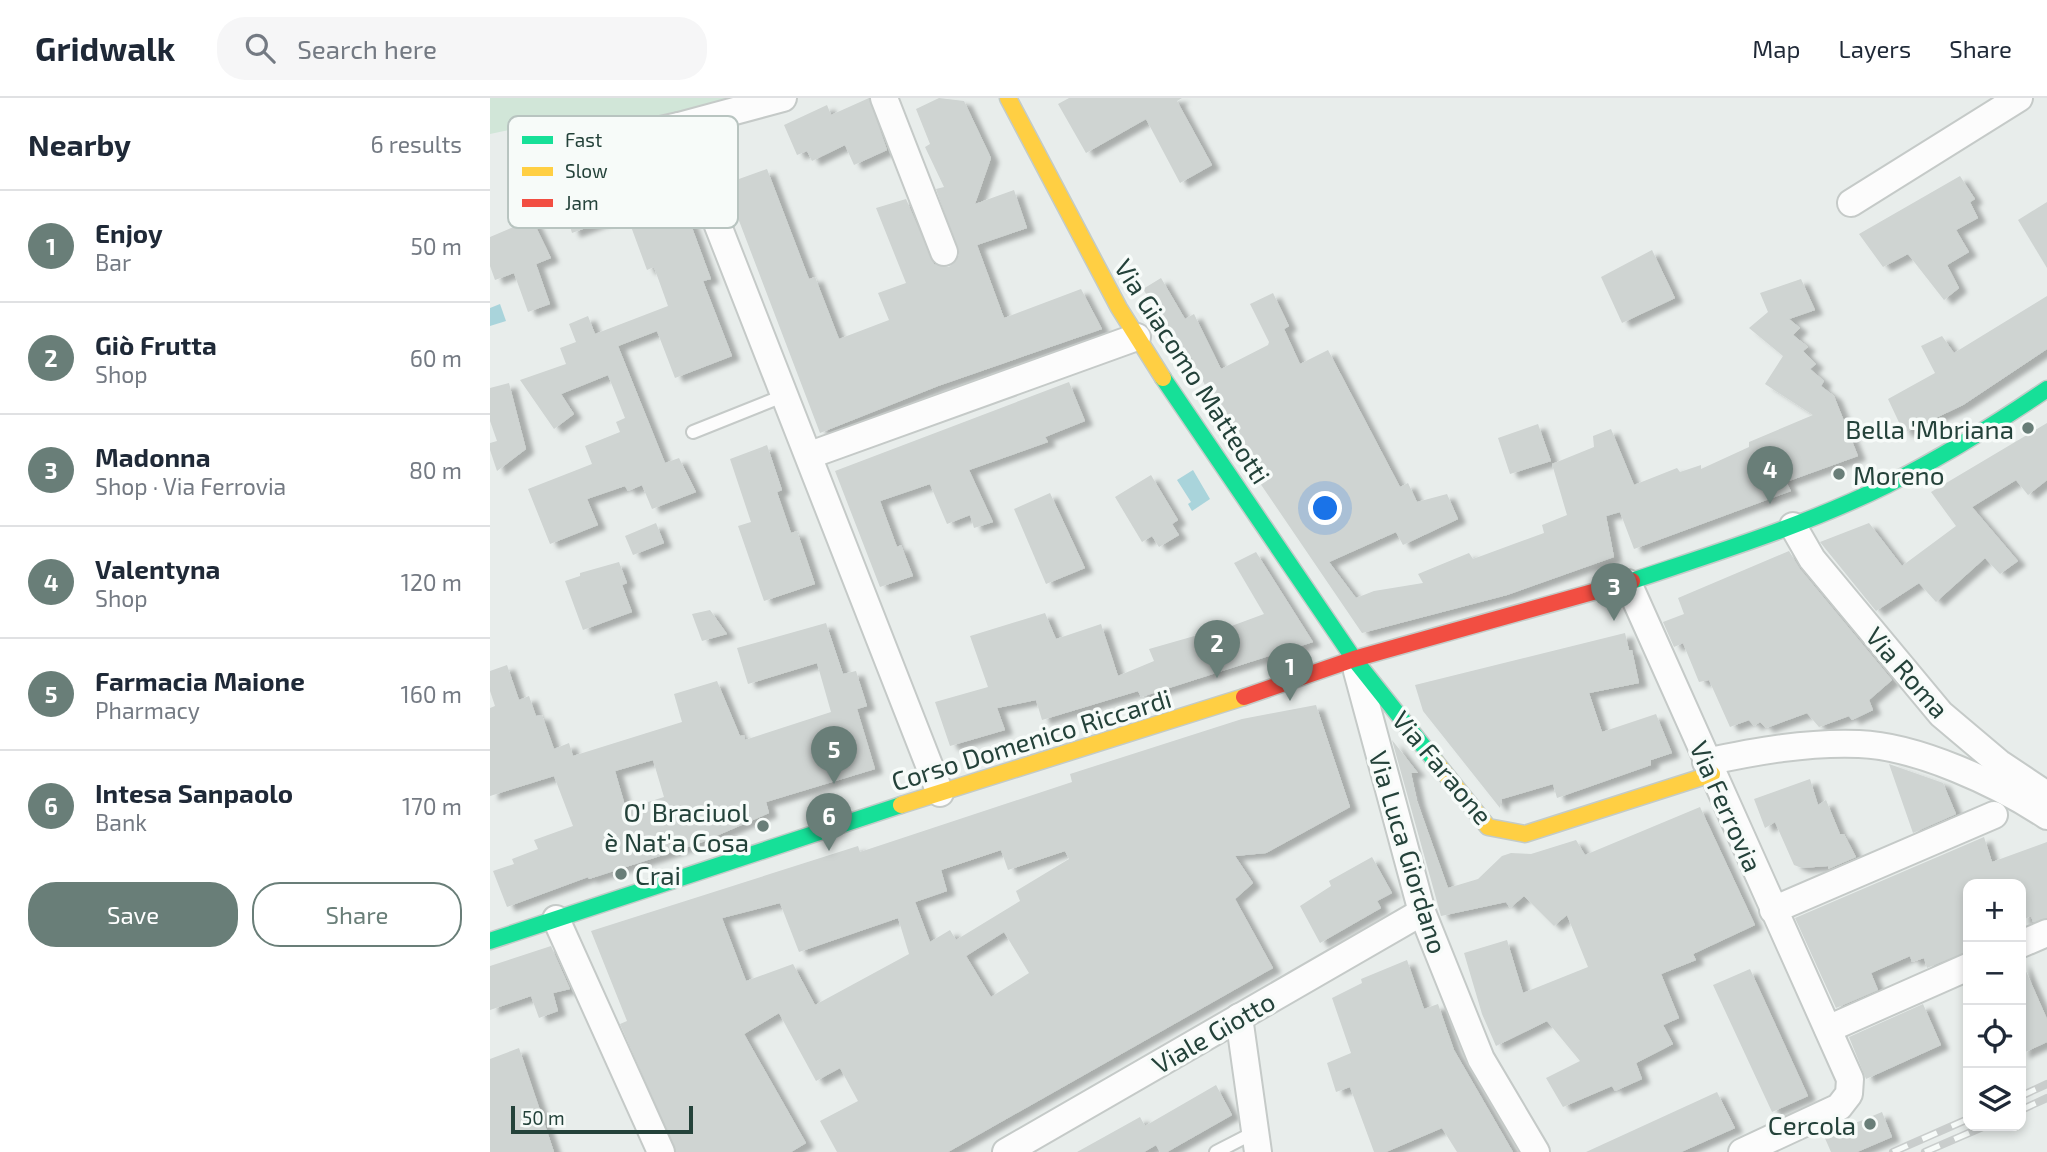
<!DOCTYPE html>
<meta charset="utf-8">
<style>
:root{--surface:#fff;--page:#f6f6f7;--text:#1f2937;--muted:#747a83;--line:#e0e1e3;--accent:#697e78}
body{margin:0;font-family:"Exo 2",sans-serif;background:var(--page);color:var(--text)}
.controls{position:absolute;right:21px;bottom:21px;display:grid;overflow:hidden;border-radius:14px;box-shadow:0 4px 10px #0003}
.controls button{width:63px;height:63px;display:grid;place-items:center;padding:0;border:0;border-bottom:2px solid var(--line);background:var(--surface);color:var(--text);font:35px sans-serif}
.scale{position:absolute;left:21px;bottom:18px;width:182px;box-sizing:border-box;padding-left:7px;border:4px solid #24423a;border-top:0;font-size:19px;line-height:24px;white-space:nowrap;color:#24423a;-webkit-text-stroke:5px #f7fbf9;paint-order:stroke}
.you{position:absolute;left:836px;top:411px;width:24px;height:24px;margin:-18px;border:5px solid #fff;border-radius:50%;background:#1a73e8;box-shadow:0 0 0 10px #1a73e833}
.badge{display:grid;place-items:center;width:46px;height:46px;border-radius:50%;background:var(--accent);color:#fff;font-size:23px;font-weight:700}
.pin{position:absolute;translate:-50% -58px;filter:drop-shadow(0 2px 4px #0008)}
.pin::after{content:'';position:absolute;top:37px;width:24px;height:21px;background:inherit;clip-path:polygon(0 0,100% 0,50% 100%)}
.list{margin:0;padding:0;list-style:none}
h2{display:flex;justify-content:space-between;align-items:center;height:91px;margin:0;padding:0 28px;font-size:30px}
h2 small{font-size:23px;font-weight:400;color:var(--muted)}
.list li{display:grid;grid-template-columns:46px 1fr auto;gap:21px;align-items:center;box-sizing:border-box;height:112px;padding:0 28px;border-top:2px solid var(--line)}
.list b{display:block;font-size:26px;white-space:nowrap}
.list p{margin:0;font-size:23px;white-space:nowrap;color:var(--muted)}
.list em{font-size:23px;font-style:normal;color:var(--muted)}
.actions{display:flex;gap:14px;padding:21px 28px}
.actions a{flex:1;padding:16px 0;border:2px solid var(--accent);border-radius:28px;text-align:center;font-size:24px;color:var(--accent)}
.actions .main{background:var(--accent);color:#fff}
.icon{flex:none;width:38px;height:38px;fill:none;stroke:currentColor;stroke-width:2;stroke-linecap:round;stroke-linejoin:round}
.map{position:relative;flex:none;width:1557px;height:1054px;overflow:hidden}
header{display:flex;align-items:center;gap:42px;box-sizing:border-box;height:98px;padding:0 35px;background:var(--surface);border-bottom:2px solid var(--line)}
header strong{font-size:33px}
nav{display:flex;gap:38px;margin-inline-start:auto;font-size:24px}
.search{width:490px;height:63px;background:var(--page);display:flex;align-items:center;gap:18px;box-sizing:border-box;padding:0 24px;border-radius:28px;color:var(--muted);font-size:26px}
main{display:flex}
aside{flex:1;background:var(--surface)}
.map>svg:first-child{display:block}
.green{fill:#d1e6d8}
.water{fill:#a9d4db}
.building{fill:#cfd4d2;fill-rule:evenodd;filter:url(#shadow)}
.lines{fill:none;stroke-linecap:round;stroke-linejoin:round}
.lane-casing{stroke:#c5cac8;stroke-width:16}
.street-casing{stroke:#c5cac8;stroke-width:30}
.fast-casing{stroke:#c3cbc8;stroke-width:19}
.slow-casing{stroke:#c3cbc8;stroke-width:19}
.jam-casing{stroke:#c3cbc8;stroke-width:19}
.lane{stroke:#fcfcfc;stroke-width:12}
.street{stroke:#fcfcfc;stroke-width:26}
.fast{stroke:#16e098;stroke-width:16}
.slow{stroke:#ffcf43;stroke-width:16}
.jam{stroke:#f24e42;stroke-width:16}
.rail-casing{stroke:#c9cdcc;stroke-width:8}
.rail{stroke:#f7fbf9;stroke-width:5;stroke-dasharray:16;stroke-linecap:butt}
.poi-dot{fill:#697e78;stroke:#f7fbf9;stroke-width:2.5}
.labels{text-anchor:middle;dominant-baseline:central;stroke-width:7;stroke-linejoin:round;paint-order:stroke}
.street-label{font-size:26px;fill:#24423a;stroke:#f7fbf9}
.poi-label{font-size:26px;fill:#24423a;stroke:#f7fbf9;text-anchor:end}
.key{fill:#f7fbf9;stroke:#b8c4c0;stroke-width:2}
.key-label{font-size:19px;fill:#24423a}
</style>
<header>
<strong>Gridwalk</strong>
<div class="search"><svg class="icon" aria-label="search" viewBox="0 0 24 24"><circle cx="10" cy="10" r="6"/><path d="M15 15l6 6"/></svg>Search here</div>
<nav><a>Map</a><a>Layers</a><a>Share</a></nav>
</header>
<main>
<aside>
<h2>Nearby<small>6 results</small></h2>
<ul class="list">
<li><span class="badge">1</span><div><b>Enjoy</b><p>Bar</p></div><em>50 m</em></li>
<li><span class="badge">2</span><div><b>Giò Frutta</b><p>Shop</p></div><em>60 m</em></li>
<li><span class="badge">3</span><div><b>Madonna</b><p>Shop · Via Ferrovia</p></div><em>80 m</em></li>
<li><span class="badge">4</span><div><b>Valentyna</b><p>Shop</p></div><em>120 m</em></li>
<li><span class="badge">5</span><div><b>Farmacia Maione</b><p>Pharmacy</p></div><em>160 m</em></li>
<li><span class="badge">6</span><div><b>Intesa Sanpaolo</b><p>Bank</p></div><em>170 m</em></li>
</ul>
<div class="actions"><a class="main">Save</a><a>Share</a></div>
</aside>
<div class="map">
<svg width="1557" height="1054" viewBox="0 0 1557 1054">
<defs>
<filter id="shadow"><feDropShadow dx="8" dy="4.5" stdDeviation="2" flood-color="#0004"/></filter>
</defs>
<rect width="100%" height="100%" fill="#e8edeb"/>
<!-- green -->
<path class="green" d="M0,0H246L63,45L56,24L0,36Z"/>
<!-- water -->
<g class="water">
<path d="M10,206L16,223L0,228V210Z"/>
<path d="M703,372L720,401L702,413L698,406L701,404L687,382Z"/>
</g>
<!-- building -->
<g class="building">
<path d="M379,0L397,52L364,67L355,47L322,63L317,53L307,57L294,27L337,7L341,17Z"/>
<path d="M449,0L474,3L501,60L485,106L524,92L537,130L487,147L514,220L591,191L612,231L448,288L330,335L235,86L277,71L319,181L325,179L349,241L399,222L388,195L416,185L386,110L416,101L444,166L459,169L469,157L446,91L454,89L435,49L440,46L426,11Z"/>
<path d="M579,0H692L687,3L722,67L690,85L656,21L596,55L568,6Z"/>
<path d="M173,51L221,181L213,183L242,258L185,280L167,233L128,248L175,365L189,360L206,394L162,411L152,387L138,393L135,388L97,401L108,427L60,446L38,391L102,366L95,348L130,334L126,324L135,320L118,277L71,296L84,316L64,331L30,282L76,266L70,250L86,244L79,226L98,218L105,236L178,208L164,169L157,172L136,115L82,135L65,80L104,71L102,67Z"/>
<path d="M1470,78L1485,101L1480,104L1488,120L1466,132L1479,154L1457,167L1469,190L1454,202L1418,156L1393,169L1369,136Z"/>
<path d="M1557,104V170L1528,122Z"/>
<path d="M42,121L61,160L46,166L60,206L38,214L24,175L5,182L0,168V139Z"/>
<path d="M1162,152L1185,200L1132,225L1111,179Z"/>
<path d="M671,180L695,221L704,216L731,271L778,247L779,244L760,206L783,195L799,228L794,231L810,266L838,252L910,389L918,385L927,404L957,396L968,421L913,447L906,434L839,464L866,500L884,493L933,485L928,476L979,455L983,461L1054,435L1052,427L1077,417L1062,366L1104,349L1103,338L1121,331L1144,387L1187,370L1190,374L1211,367V371L1259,349V344L1323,317L1275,286L1293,258L1259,230L1278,214L1270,195L1311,181L1325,212L1299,221L1310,230L1303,237L1318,249L1313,253L1326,266L1320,271L1334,283L1331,288L1344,298L1368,358L1296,384L1301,393L1144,451L1130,414L1116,418L1124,459L1017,497L872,535L742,344L702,260L690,268L677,248L687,243L653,191Z"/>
<path d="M1557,198V251L1473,307L1414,335L1398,301L1445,275L1431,248L1452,238L1464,255Z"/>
<path d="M579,284L595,323L555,339L558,344L479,372L503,424L484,430L480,417L457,426L440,386L390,403L407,449L411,447L423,478L390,489L345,373Z"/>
<path d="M19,285L36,351L7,373L0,352V345L7,343L0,323V290Z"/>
<path d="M1557,325V382L1538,397L1526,382L1482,409L1528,463L1510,476L1495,460L1446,504L1429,485L1386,513L1330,444L1379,425L1412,468L1466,428L1441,394Z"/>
<path d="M1048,326L1061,363L1020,376L1008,340Z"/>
<path d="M277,347L292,392L287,394L301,435L307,433L325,486L274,503L248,428L261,424L240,361Z"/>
<path d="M661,377L688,422L682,426L689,437L669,449L662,438L652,444L625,399Z"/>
<path d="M560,395L595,470L556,486L524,411Z"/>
<path d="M166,425L174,445L143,457L135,438Z"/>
<path d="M1299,453L1310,471L1402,582L1379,602L1383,612L1362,622L1359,618L1329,629L1317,615L1276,630L1270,624L1264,628L1259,622L1240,629L1219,582L1209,584L1193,545L1184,549L1173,524L1194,516L1188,500Z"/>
<path d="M766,454L823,544L651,599L648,593L552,622L546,602L507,610L515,632L460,648L445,604L498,589L480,538L555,515L566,541L611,526L628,578L664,563L659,551L708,537L709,540L774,516L744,465Z"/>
<path d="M129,464L137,485L132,487L142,514L93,532L75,483L90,478V475Z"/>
<path d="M220,512L237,536L212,543L202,516Z"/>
<path d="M336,525L353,576L366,573L377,608L367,611L385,671L276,704L279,715L210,745L99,781L98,779L17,809L3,773L24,766L22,761L48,751L44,742L83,728L64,678L0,698V610L5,608L0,593V573L17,567L29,602L39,598L46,618L52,617L64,651L79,645L83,658L192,624L184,596L227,583L250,638L254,637L255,642L341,614L327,565L258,586L247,550ZM163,662L174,699L136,711L125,673Z"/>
<path d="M1135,535L1139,552H1142L1149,585L1099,595L1112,634L1166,616L1182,655L1161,662V667L1067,700L1063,686L1012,701L1010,710L933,613L925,587Z"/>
<path d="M826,607L860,709L776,755L745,758L763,785L745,801L783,870L458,1054H347L330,1023L368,1003L350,970L326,983L289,915L254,936L316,1045L301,1054H186L130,926L137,923L101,833L368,748L370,754L582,684L580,676L752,621ZM511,752L518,772L575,753L579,761L526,793L530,803L466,842L460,832L440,844L425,804L457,793L451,772ZM290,805L309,854L408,820L419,856L325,907L303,866L256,883L232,820ZM514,834L539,875L501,899L476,858Z"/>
<path d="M902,642L928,675H921L927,703L958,790L988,781L1012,758L1021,755L1041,756L1086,742L1095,757L1210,709L1265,827L1203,856L1206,862L1171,876L1189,920L1173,927L1183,946L1146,965L1152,981L1125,993L1122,988L1073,1009L1056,980L1090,963L1057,923L1006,948L992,916L974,855L1017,842L1033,895L1098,869L1077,817L1064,828L1034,798L1020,810L1016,804L951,818Z"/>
<path d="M1399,666L1453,685L1466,716L1423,735Z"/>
<path d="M1320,681L1328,707L1336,702L1350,736H1354L1366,759L1338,771V768L1312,770L1304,767L1285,724L1275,730L1264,701Z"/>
<path d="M1494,739L1502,764L1557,744V820L1543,824L1541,818L1531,823V786H1478V853L1437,870L1434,860L1422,864L1420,858L1381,875L1388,892L1346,910L1305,820Z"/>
<path d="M882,759L902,795L887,803L891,810L830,845L810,808L841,788L839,783Z"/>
<path d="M61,848L80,891L63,895L68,913L49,920L41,898L0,912V868Z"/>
<path d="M917,862L934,911L948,906L964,952L1023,1054H967L952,1030L896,1054H884L860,989L846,994L837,965L861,955L842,900L872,885L871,881Z"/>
<path d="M1531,862L1557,921V944L1531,956Z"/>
<path d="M1260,871L1318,998L1282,1014L1223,887Z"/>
<path d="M1433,906L1451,947L1376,981L1359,939Z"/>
<path d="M29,950L64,1054H0V961Z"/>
<path d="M726,987L742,1017L677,1054H670L666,1047L654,1054H587L650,1019L655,1028Z"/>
<path d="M1227,994L1245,1030L1191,1054H1096Z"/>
<path d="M1392,1014L1402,1039L1367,1054H1341L1334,1038Z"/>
</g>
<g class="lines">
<defs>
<g id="lane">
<path d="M203,334L293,298"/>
<path d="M726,1054L765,1034"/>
</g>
<g id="street">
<path d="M394,0L454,154"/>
<path d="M189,28L450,695"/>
<path d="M49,59L189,28L293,0"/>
<path d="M1361,105L1529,0"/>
<path d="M320,357L647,239"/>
<path d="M1303,428L1322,461L1451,616L1509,665L1557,697"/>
<path d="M1138,485L1360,981L1359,996L1349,1009L1252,1054"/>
<path d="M867,573L932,814L991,961L1046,1054"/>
<path d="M1216,664C1267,653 1317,644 1369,646C1427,648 1509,686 1557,718"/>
<path d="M1283,812L1504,717"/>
<path d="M66,821L171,1054"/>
<path d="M1531,846L1557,835"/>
<path d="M749,919L768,1054"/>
<path d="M1338,931L1478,869"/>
<path d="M516,1054L932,814"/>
</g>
<g id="fast">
<path d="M673,280L864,561L945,663"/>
<path d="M1142,483C1228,454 1316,427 1397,387C1452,359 1506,326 1557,291"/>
<path d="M0,843L411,707"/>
</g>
<g id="slow">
<path d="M518,0L629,210L673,280"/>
<path d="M945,663L998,729L1035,736L1222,676"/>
<path d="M411,707L754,599"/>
</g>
<path id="jam" d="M754,599L864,561L1142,483"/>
</defs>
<!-- lane casing -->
<use href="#lane" class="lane-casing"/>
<!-- street casing -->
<use href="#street" class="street-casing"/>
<!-- fast casing -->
<use href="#fast" class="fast-casing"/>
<!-- slow casing -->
<use href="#slow" class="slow-casing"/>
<!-- jam casing -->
<use href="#jam" class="jam-casing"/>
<!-- lane -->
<use href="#lane" class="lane"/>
<!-- street -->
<use href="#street" class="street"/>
<!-- fast -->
<use href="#fast" class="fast"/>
<!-- slow -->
<use href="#slow" class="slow"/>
<!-- jam -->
<use href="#jam" class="jam"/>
<defs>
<g id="rail">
<path d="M1531,998L1557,986"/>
<path d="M1531,1012L1557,1000"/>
<path d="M1403,1054L1478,1021"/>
<path d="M1435,1054L1495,1028"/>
</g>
</defs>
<!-- rail casing -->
<use href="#rail" class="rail-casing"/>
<!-- rail -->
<use href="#rail" class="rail"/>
</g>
<!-- markers -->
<g class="poi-dot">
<circle cx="1538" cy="330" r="7"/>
<circle cx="1349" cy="376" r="7"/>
<circle cx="273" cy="728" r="7"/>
<circle cx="131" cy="776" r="7"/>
<circle cx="1380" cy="1026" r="7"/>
</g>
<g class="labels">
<!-- street labels -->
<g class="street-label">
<text transform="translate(703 273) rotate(57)">Via Giacomo Matteotti</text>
<text transform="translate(1418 574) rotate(49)">Via Roma</text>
<text transform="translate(541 641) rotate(-17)">Corso Domenico Riccardi</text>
<text transform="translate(953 669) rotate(50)">Via Faraone</text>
<text transform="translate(1237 708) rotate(66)">Via Ferrovia</text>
<text transform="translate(919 754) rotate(73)">Via Luca Giordano</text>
<text transform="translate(723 934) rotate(-30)">Viale Giotto</text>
</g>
<!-- poi labels -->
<g class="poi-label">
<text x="1524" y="330">Bella 'Mbriana</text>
<text x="1363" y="376" text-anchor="start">Moreno</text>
<text x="259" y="713">O' Braciuol<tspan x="259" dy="30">è Nat'a Cosa</tspan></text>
<text x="145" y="776" text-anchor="start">Crai</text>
<text x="1366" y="1026">Cercola</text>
</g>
</g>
<!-- legend -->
<rect x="18" y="18" width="230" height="112" rx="10" class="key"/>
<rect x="32" y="38" width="31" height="8" fill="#16e098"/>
<rect x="32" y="69" width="31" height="9" fill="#ffcf43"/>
<rect x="32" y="101" width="31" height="8" fill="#f24e42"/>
<g class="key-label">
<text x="75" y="49">Fast</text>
<text x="75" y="80">Slow</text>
<text x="75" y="112">Jam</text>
</g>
</svg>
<div class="controls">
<button>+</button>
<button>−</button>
<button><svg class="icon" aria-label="locate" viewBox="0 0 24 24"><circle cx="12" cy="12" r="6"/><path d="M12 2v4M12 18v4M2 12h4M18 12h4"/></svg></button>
<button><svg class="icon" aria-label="layers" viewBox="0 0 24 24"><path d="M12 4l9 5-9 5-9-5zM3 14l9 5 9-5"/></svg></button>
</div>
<div class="scale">50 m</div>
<div class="you"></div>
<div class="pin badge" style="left:800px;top:603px">1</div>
<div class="pin badge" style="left:727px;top:580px">2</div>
<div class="pin badge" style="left:1124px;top:523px">3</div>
<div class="pin badge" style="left:1280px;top:406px">4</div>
<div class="pin badge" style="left:344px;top:686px">5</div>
<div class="pin badge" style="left:339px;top:753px">6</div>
</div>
</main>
